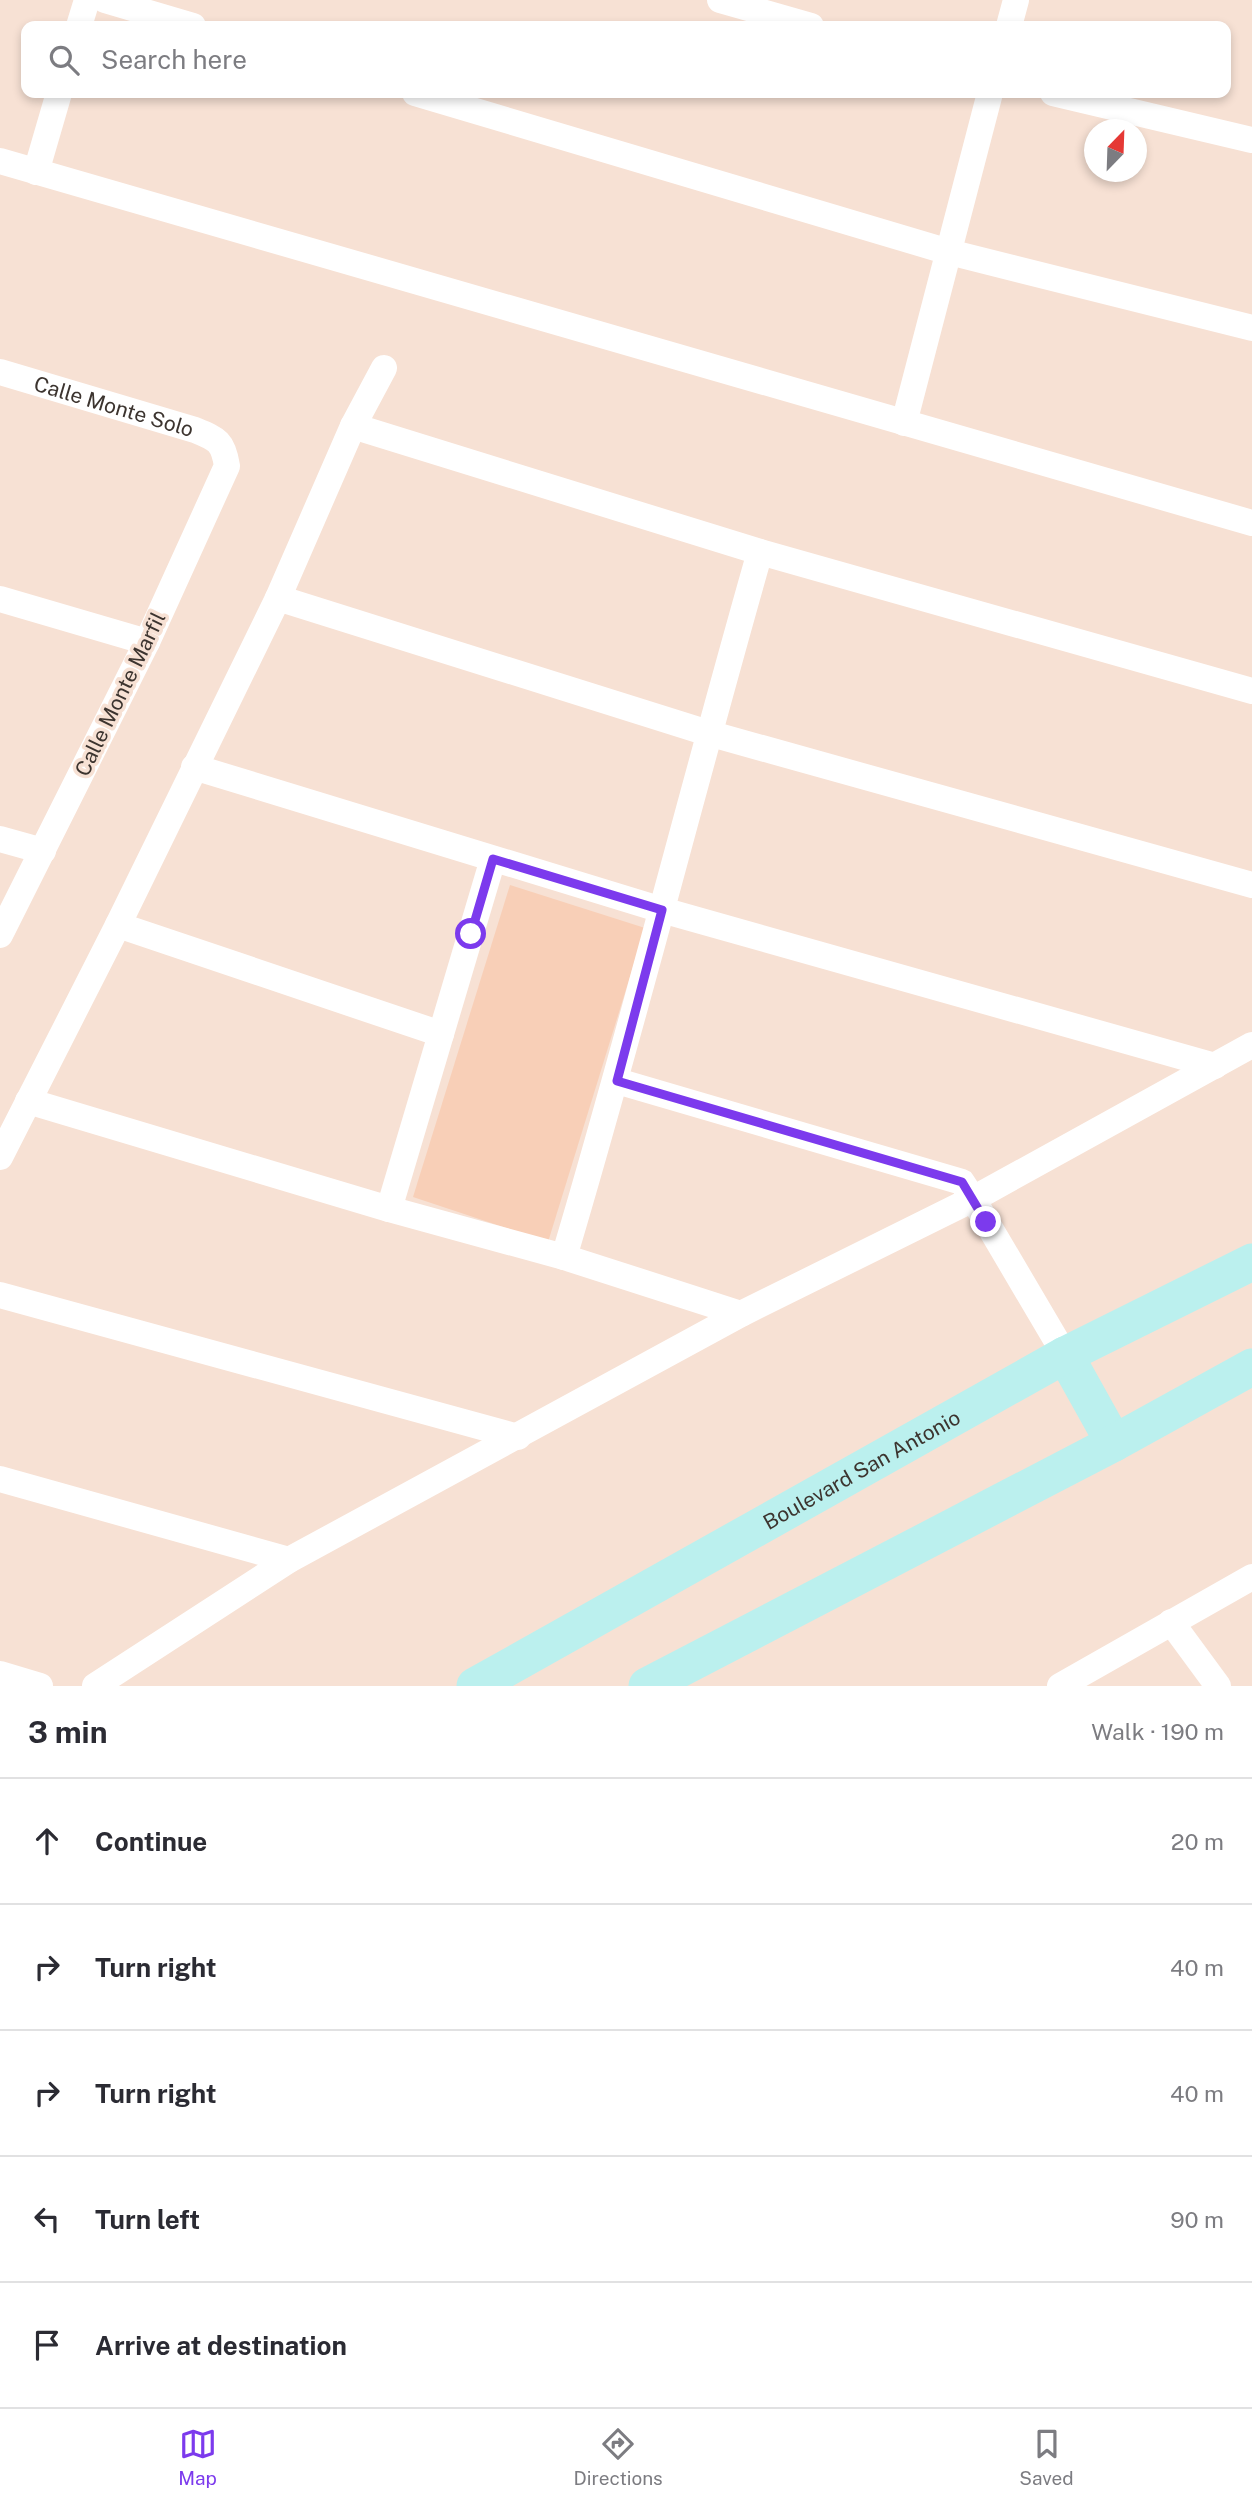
<!DOCTYPE html>
<meta charset="utf-8">
<style>
:root{--surface:#fff;--page:#f7f7f7;--text:#2b2b33;--muted:#7c7c81;--line:#e1e1e2;--accent:#7c3aed}
body{margin:0;font-family:"Public Sans",sans-serif;background:var(--page);color:var(--text)}
.compass{position:absolute;left:1084px;top:119px;width:63px;height:63px;border-radius:50%;background:var(--surface);box-shadow:0 4px 10px #0003;rotate:23deg}
.stop{position:absolute;width:21px;height:21px;margin:-16px;border:5px solid #7c3aed;border-radius:50%;background:#fff}
.stop.end{background:#7c3aed;border-color:#fff;box-shadow:0 2px 7px #0008}
.list{margin:0;padding:0;list-style:none}
h2{display:flex;justify-content:space-between;align-items:center;height:91px;margin:0;padding:0 28px;font-size:30px}
h2 small{font-size:23px;font-weight:400;color:var(--muted)}
.list li{display:grid;grid-template-columns:46px 1fr auto;gap:21px;align-items:center;box-sizing:border-box;height:126px;padding:0 28px;border-top:2px solid var(--line)}
.list b{display:block;font-size:26px;white-space:nowrap}
.list em{font-size:23px;font-style:normal;color:var(--muted)}
.icon{flex:none;width:38px;height:38px;fill:none;stroke:currentColor;stroke-width:2;stroke-linecap:round;stroke-linejoin:round}
.map{position:relative;flex:none;width:1252px;height:1686px;overflow:hidden}
.search{position:absolute;background:var(--surface);box-shadow:0 4px 10px #0003;left:21px;right:21px;top:21px;height:77px;display:flex;align-items:center;gap:18px;box-sizing:border-box;padding:0 24px;border-radius:14px;color:var(--muted);font-size:26px}
.sheet{height:721px;background:var(--surface)}
nav{display:flex;justify-content:space-around;align-items:center;box-sizing:border-box;height:98px;border-top:2px solid var(--line);background:var(--surface);font-size:19px;color:var(--muted)}
nav a{display:grid;justify-items:center;gap:4px}
nav .on{color:var(--accent)}
.map>svg:first-child{display:block}
.green{fill:#f8cfb7}
.lines{fill:none;stroke-linecap:round;stroke-linejoin:round}
.street{stroke:#fff;stroke-width:26}
.secondary{stroke:#bbf0ee;stroke-width:37}
.route{stroke:#7c3aed;stroke-width:9}
.labels{text-anchor:middle;dominant-baseline:central;stroke-width:7;stroke-linejoin:round;paint-order:stroke}
.street-label{font-size:21px;fill:#3c342f;stroke:#f7e1d4}
</style>
<div class="map">
<svg width="1252" height="1686" viewBox="0 0 1252 1686">
<rect width="100%" height="100%" fill="#f7e1d4"/>
<!-- green -->
<path class="green" d="M510,885L645,928L548,1242L413,1197Z"/>
<g class="lines">
<!-- street -->
<g class="street">
<path d="M105,0L193,26"/>
<path d="M720,0L811,26"/>
<path d="M79,26L87,0"/>
<path d="M1009,26L1016,0"/>
<path d="M415,93L949,252L1252,328"/>
<path d="M1053,93L1252,140"/>
<path d="M0,161L1252,523"/>
<path d="M36,172L59,93"/>
<path id="s1" d="M0,372L195,430C217,439 223,441 227,466L147,642L0,935"/>
<path d="M904,423L990,93"/>
<path d="M353,426L760,552L1252,691"/>
<path d="M278,598L708,733L1252,885"/>
<path d="M0,599L147,642"/>
<path d="M194,767L662,910L1215,1066"/>
<path d="M0,839L43,851"/>
<path d="M118,925L441,1034"/>
<path d="M28,1101L389,1209L564,1257L741,1314"/>
<path d="M0,1157L118,925L278,598L353,426L384,368"/>
<path d="M389,1209L493,859"/>
<path d="M564,1257C634,1023 693,786 760,552"/>
<path d="M0,1295L518,1437"/>
<path d="M1065,1355L973,1199L1252,1045"/>
<path d="M0,1479L289,1560"/>
<path d="M1171,1622L1218,1686"/>
<path d="M0,1674L40,1686"/>
<path d="M95,1686L289,1560L741,1314L973,1199L962,1182L617,1081"/>
<path d="M1060,1686L1252,1577"/>
</g>
<!-- secondary -->
<g class="secondary">
<path d="M1065,1355L1114,1443"/>
<path id="s2" d="M475,1686L1065,1355L1252,1262"/>
<path d="M647,1686L1114,1443L1252,1367"/>
</g>
</g>
<g class="lines">
<!-- route -->
<path class="route" d="M471,934L493,859L662,910L617,1081L962,1182L986,1222"/>
</g>
<g class="labels">
<!-- street labels -->
<g class="street-label">
<text stroke="none"><textPath href="#s1" startOffset="119">Calle Monte Solo</textPath></text>
<text transform="translate(120 694) rotate(-64)">Calle Monte Marfil</text>
<text stroke="none"><textPath href="#s2" startOffset="443">Boulevard San Antonio</textPath></text>
</g>
</g>
</svg>
<svg class="compass" viewBox="-18 -18 36 36"><path d="M0-13l5 13h-10z" fill="#e53935"/><path d="M0 13l5-13h-10z" fill="#7c7c81"/></svg>
<div class="stop" style="left:471px;top:934px"></div>
<div class="stop end" style="left:986px;top:1222px"></div>
<div class="search"><svg class="icon" aria-label="search" viewBox="0 0 24 24"><circle cx="10" cy="10" r="6"/><path d="M15 15l6 6"/></svg>Search here</div>
</div>
<section class="sheet">
<h2>3 min<small>Walk · 190 m</small></h2>
<ul class="list">
<li><svg class="icon" aria-label="ahead" viewBox="0 0 24 24"><path d="M12 20V5M6 11l6-6 6 6"/></svg><div><b>Continue</b></div><em>20 m</em></li>
<li><svg class="icon" aria-label="right" viewBox="0 0 24 24"><path d="M7 20v-9h11M14 6l5 5-5 5"/></svg><div><b>Turn right</b></div><em>40 m</em></li>
<li><svg class="icon" aria-label="right" viewBox="0 0 24 24"><path d="M7 20v-9h11M14 6l5 5-5 5"/></svg><div><b>Turn right</b></div><em>40 m</em></li>
<li><svg class="icon" aria-label="left" viewBox="0 0 24 24"><path d="M17 20v-9H6M10 6l-5 5 5 5"/></svg><div><b>Turn left</b></div><em>90 m</em></li>
<li><svg class="icon" aria-label="arrive" viewBox="0 0 24 24"><path d="M6 21V4h12l-3 4 3 4H6"/></svg><div><b>Arrive at destination</b></div></li>
</ul>
</section>
<nav>
<a class="on"><svg class="icon" aria-label="map" viewBox="0 0 24 24"><path d="M3 6l6-2 6 2 6-2v14l-6 2-6-2-6 2zM9 4v14M15 6v14"/></svg>Map</a>
<a><svg class="icon" aria-label="directions" viewBox="0 0 24 24"><path d="M12 3l9 9-9 9-9-9zM9 14v-3h6M13 9l2 2-2 2"/></svg>Directions</a>
<a><svg class="icon" aria-label="saved" viewBox="0 0 24 24"><path d="M7 4h10v16l-5-4-5 4z"/></svg>Saved</a>
</nav>
